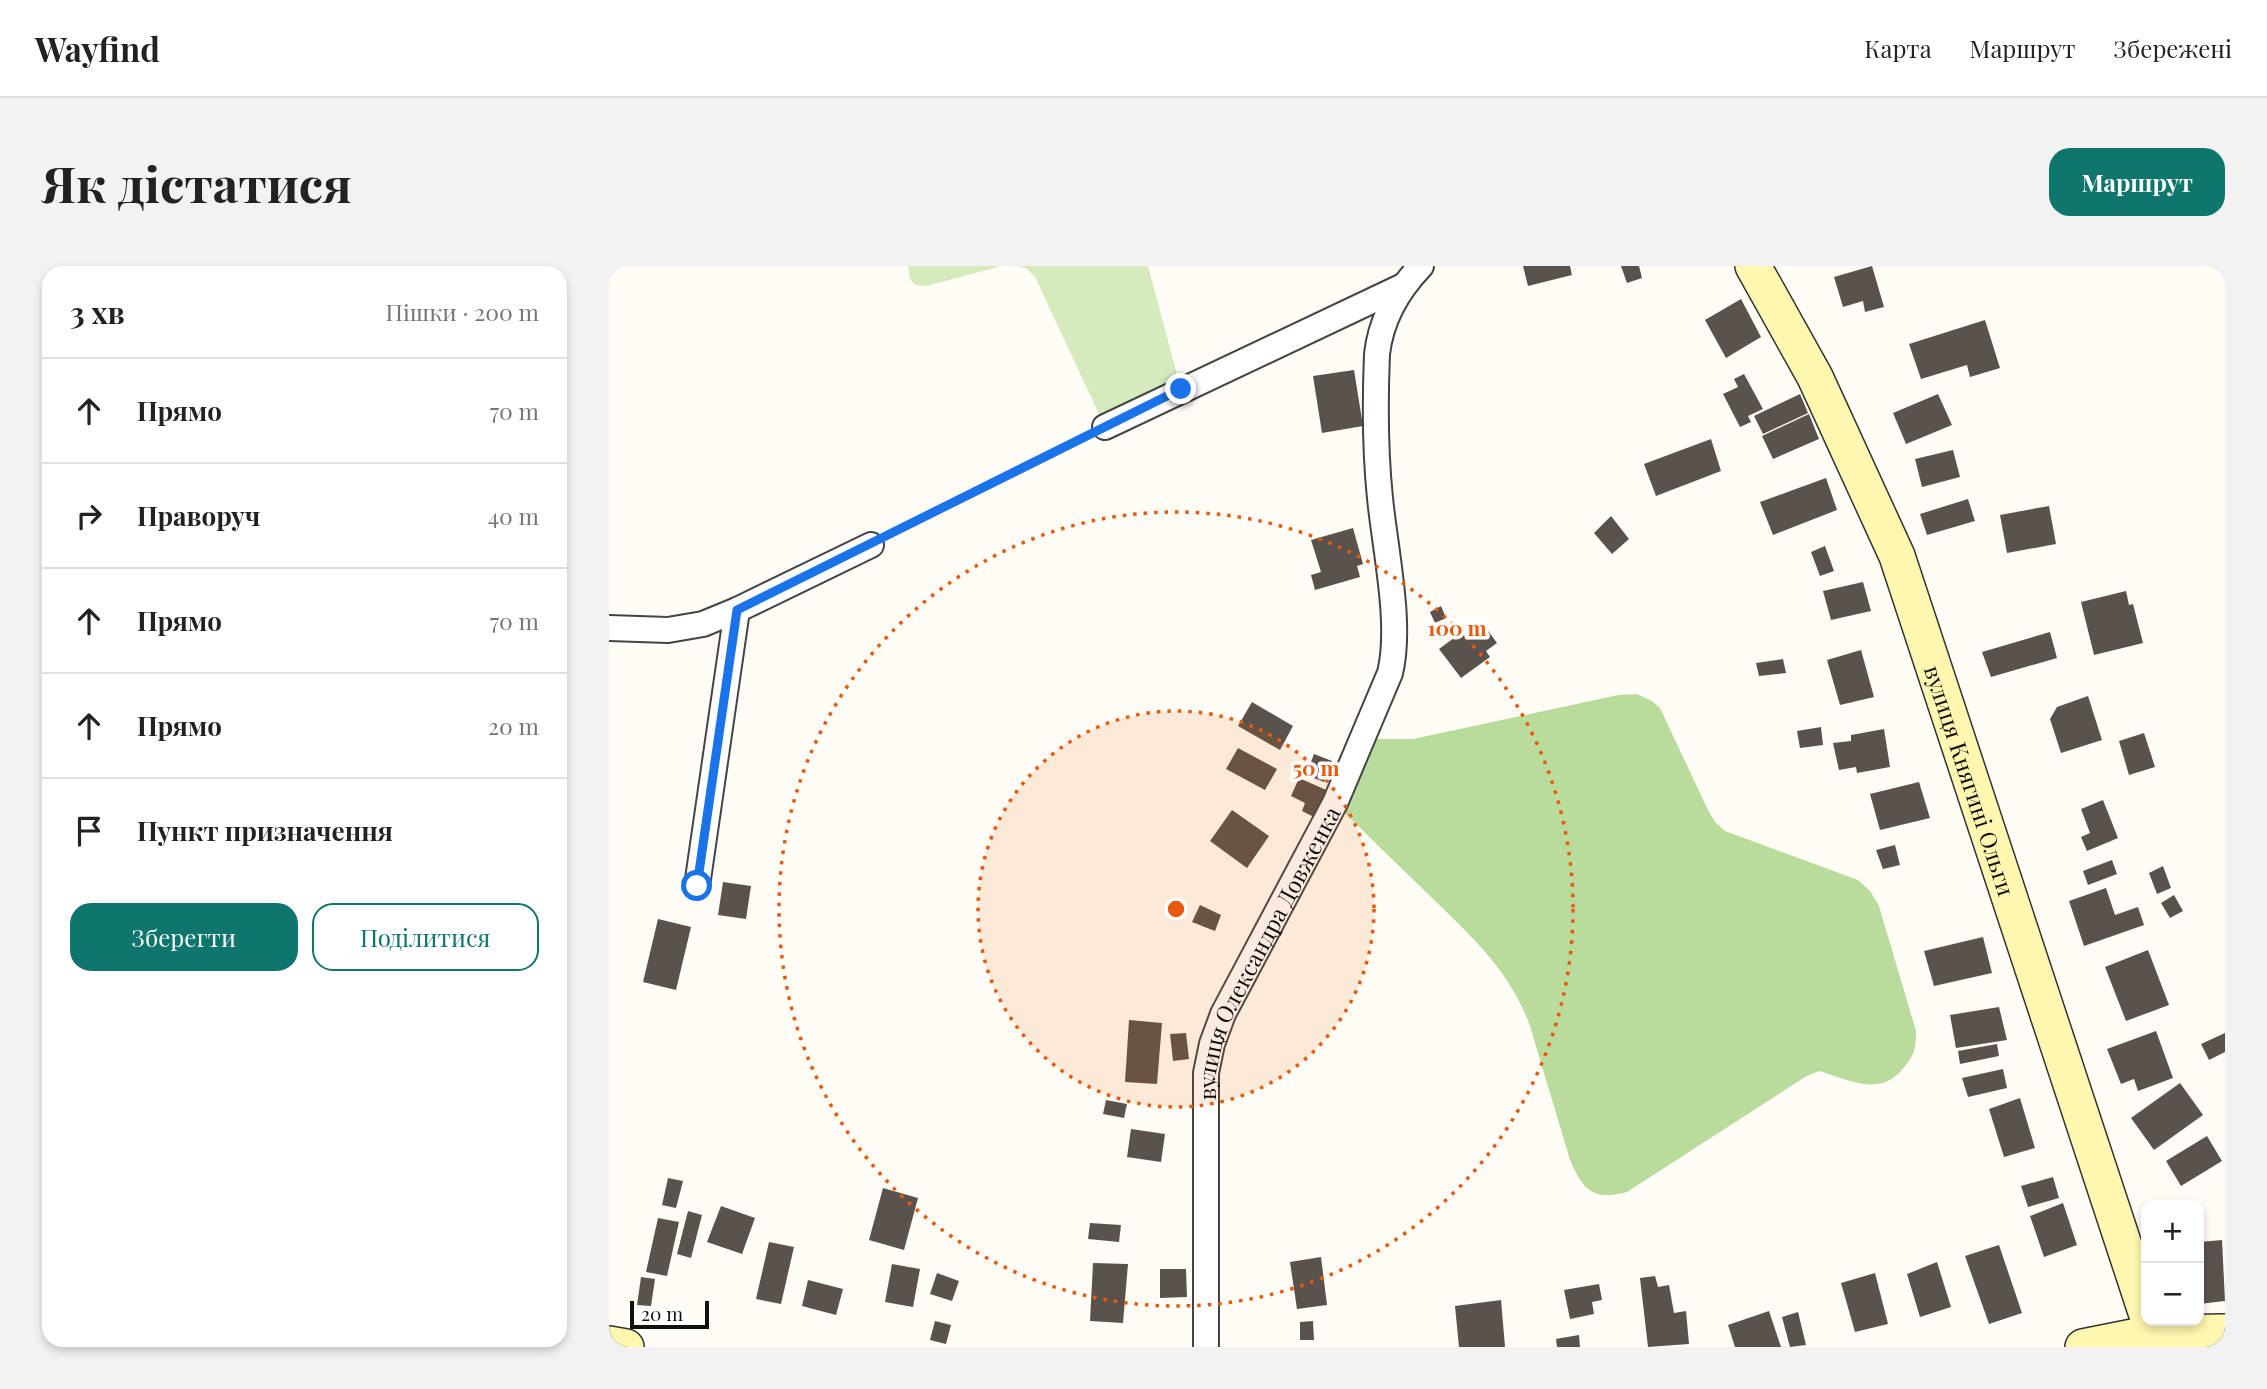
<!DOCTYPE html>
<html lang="uk">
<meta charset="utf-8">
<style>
:root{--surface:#fff;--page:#f2f2f2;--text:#222;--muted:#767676;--line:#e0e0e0;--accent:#0f766e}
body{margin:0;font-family:"Playfair Display",serif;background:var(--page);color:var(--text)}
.controls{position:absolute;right:21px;bottom:21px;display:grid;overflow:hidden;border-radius:14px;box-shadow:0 4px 10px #0003}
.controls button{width:63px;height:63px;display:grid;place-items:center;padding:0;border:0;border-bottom:2px solid var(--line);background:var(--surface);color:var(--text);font:35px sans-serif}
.scale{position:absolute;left:21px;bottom:18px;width:79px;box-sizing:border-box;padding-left:7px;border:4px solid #111;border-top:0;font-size:19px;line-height:24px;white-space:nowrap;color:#111;-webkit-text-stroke:5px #fff;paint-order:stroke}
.stop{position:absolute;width:21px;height:21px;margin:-16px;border:5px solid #1a73e8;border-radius:50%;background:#fff}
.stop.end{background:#1a73e8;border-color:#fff;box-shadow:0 2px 7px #0008}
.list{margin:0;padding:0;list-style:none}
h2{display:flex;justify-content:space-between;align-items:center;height:91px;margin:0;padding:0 28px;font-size:30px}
h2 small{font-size:23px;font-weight:400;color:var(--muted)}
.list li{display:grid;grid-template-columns:46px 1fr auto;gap:21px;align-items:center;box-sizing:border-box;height:105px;padding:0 28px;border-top:2px solid var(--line)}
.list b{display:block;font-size:26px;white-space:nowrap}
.list em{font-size:23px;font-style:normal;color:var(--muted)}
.actions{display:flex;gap:14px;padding:21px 28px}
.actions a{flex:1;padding:16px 0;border:2px solid var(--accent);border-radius:21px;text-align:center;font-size:24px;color:var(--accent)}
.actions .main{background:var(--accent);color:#fff}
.icon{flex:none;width:38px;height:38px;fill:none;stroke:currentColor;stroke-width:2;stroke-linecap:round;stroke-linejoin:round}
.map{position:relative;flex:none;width:1616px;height:1081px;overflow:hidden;border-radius:21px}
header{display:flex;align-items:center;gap:42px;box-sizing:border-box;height:98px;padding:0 35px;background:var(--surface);border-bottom:2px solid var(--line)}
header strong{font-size:33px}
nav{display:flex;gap:38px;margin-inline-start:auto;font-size:24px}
.intro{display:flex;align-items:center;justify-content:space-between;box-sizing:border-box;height:168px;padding:0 42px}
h1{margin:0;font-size:49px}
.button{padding:18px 32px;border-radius:21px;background:var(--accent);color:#fff;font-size:24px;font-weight:700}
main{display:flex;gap:42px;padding:0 42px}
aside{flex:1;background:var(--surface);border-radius:21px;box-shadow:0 4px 10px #0003}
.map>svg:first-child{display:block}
.green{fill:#d5ebbd}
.forest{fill:#b9dc9c}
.building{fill:#5a524d}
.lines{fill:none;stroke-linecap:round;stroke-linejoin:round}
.street-casing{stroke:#444;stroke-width:28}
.secondary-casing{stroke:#333;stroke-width:38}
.path{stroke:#333;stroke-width:4.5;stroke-dasharray:7 3.5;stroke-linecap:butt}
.street{stroke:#fff;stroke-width:24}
.secondary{stroke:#fff6b0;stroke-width:35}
.route{stroke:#1a73e8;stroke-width:9}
.ring{fill:none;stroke:#e8590c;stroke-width:3.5;stroke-dasharray:3.5 7}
.labels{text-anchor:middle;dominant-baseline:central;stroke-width:7;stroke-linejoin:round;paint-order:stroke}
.street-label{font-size:23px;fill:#111;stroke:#fff}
.centre{fill:#e8590c;stroke:#fff;stroke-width:3.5}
.ring-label{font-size:21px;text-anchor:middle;font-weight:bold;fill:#e8590c;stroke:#fff;stroke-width:7;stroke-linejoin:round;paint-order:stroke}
</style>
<header>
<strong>Wayfind</strong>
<nav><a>Карта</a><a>Маршрут</a><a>Збережені</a></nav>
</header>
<div class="intro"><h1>Як дістатися</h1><a class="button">Маршрут</a></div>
<main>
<aside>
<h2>3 хв<small>Пішки · 200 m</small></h2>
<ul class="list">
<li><svg class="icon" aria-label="ahead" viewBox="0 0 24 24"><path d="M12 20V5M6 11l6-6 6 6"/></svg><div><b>Прямо</b></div><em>70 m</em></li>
<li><svg class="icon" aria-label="right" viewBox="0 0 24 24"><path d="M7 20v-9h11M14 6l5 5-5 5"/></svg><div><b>Праворуч</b></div><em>40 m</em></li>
<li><svg class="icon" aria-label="ahead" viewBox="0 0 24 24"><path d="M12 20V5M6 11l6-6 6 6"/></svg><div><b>Прямо</b></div><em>70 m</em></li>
<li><svg class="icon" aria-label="ahead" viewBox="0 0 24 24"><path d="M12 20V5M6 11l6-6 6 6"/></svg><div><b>Прямо</b></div><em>20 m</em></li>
<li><svg class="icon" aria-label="arrive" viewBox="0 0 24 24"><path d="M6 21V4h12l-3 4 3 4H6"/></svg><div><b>Пункт призначення</b></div></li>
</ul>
<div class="actions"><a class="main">Зберегти</a><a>Поділитися</a></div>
</aside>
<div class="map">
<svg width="1616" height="1081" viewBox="0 0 1616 1081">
<rect width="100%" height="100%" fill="#fffdf5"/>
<!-- green -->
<g class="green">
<path d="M299,0H392L318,20L306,19L301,13Z"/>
<path d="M409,0H539L572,123L496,161L426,11L417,2Z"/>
</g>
<!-- forest -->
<path class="forest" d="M1028,428L1043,435L1051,442L1099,544L1106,556L1116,565L1249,614L1261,625L1270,640L1307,765C1307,785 1305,790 1292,805C1268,831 1238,813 1210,805L1196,811L1018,926C985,935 974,925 961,894L921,760C901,704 861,669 819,628C788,598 757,568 726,537L752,473H804L1009,429Z"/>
<!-- building -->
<g class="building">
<path d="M914,0H961L963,9L919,20Z"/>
<path d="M1012,0H1030L1033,12L1018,17Z"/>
<path d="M1263,0L1275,41L1256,46L1254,35L1234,41L1225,11Z"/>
<path d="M1132,33L1152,71L1117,92L1096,54Z"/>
<path d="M1376,54L1391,102L1361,111L1358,99L1312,113L1300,78Z"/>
<path d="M745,104L754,160L713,167L704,110Z"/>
<path d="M1135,108L1154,143L1139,150L1142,156L1131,161L1114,128L1129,121L1125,113Z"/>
<path d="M1191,128L1199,147L1154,168L1145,150Z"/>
<path d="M1329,128L1343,159L1297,178L1284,147Z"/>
<path d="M1200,148L1210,173L1164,193L1153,170Z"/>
<path d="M1102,173L1112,205L1047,230L1035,198Z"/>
<path d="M1344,184L1351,211L1313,221L1306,193Z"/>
<path d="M1217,212L1228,244L1164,269L1151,236Z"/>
<path d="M1359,233L1366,255L1318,269L1311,248Z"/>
<path d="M1440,240L1447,278L1398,287L1391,249Z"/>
<path d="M1002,250L1020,273L1003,288L985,267Z"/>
<path d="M744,262L754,298L748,300L751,311L706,324L702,309L712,306L702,274Z"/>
<path d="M1216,280L1225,305L1211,310L1202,286Z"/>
<path d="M1254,316L1262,345L1222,354L1214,325Z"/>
<path d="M1517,325L1520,339L1524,338L1534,377L1485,389L1472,336Z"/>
<path d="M832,340L837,352L826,357L821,346Z"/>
<path d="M877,362L888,377L877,385L881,391L852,412L830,383L853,366L859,374Z"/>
<path d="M1441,366L1448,392L1382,411L1373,386Z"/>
<path d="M1252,384L1265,431L1231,439L1218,394Z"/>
<path d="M1174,393L1177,407L1150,410L1147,397Z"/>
<path d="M1479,430L1493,474L1452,487L1441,453L1448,441Z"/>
<path d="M643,436L684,460L671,484L629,460Z"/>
<path d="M1212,461L1214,479L1191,482L1188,465Z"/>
<path d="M1275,463L1281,501L1248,507L1247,501L1230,504L1224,477L1242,475V469Z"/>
<path d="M1535,467L1546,501L1520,509L1510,475Z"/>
<path d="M629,482L668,503L656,524L617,503Z"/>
<path d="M705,488L723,495L715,516L697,509Z"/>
<path d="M690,512L724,527L711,554L693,545L696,537L682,530Z"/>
<path d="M1310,516L1321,552L1271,564L1261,528Z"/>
<path d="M1494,534L1509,572L1478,585L1472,571L1481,567L1472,543Z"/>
<path d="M623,544L660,570L638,602L601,575Z"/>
<path d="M1286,579L1291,599L1274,603L1267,584Z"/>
<path d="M1503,594L1508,608L1479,619L1474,605Z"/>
<path d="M1554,600L1562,622L1548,628L1540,607Z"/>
<path d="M114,616L142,620L137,653L109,649Z"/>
<path d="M1497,622L1506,649L1529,641L1535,659L1475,680L1460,635Z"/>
<path d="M1565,629L1574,645L1561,652L1552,637Z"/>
<path d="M591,639L612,649L606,665L583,656Z"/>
<path d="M49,653L82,661L67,724L34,716Z"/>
<path d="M1374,671L1383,707L1325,720L1315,685Z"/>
<path d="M1539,684L1560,739L1517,755L1496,701Z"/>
<path d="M1390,741L1398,774L1347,782L1341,749Z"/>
<path d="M520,754L553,757L548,818L516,816Z"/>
<path d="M1547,765L1564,812L1529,825L1525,813L1512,818L1498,783Z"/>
<path d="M577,767L580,793L564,795L561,768Z"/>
<path d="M1616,767V786L1600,794L1592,778Z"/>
<path d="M1388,778L1390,790L1351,798L1349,785Z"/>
<path d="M1394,803L1398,822L1359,831L1353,812Z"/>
<path d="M1571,817L1594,849L1545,884L1522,852Z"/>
<path d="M1411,832L1426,882L1395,891L1380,843Z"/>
<path d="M497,834L518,838L515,852L494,848Z"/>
<path d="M522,863L556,868L552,896L518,891Z"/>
<path d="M1598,870L1613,895L1572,920L1557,895Z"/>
<path d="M1444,911L1450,932L1419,941L1412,920Z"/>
<path d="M59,912L74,915L67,942L53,939Z"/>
<path d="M274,922L309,932L295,984L260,974Z"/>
<path d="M1454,937L1468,979L1435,991L1421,950Z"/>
<path d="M112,940L146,952L133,988L98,976Z"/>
<path d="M79,945L93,949L82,992L68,988Z"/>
<path d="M49,952L70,956L58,1010L37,1006Z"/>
<path d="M481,957L512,959L510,976L479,973Z"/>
<path d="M1613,974L1616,1035L1590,1038V976Z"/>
<path d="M160,976L185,981L172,1038L147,1033Z"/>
<path d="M1390,979L1413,1047L1380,1058L1356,990Z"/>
<path d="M712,991L718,1039L688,1043L681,996Z"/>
<path d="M1328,996L1342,1041L1311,1051L1298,1008Z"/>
<path d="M484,997L519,998L514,1057L481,1055Z"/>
<path d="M283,998L311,1003L304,1041L276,1036Z"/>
<path d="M551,1003H577L578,1031L551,1032Z"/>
<path d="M328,1007L350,1015L343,1035L321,1028Z"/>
<path d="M1266,1007L1279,1058L1246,1066L1232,1017Z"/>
<path d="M1046,1010L1049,1021L1060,1019L1065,1047L1077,1045L1080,1078L1039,1081L1031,1012Z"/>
<path d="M32,1011L46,1013L42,1040L28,1039Z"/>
<path d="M199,1014L234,1023L227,1049L193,1040Z"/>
<path d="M990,1018L993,1034L983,1036L985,1048L961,1053L955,1024Z"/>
<path d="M892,1034L896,1081H850L846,1040Z"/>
<path d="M1160,1045L1172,1081H1126L1119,1059Z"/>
<path d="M1189,1046L1197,1079L1181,1081L1173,1051Z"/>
<path d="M326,1055L342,1059L337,1078L321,1074Z"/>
<path d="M704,1055L705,1074H691V1056Z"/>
<path d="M970,1069L971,1081H948L947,1073Z"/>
</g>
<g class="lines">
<defs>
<g id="street">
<path d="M496,161L794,20"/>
<path d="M0,362L59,364L94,358L128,344L262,279"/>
<path d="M88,620L128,344"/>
<path id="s1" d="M597,1081V807L603,778L614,748L726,537L781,407C793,358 776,284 771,232C766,184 766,136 768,88C772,53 788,25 812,0"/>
</g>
<g id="secondary">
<path id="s2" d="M1144,0L1206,111L1288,290L1537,1046"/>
<path d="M0,1078L17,1081"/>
<path d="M1474,1081L1544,1067L1616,1066"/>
</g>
</defs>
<!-- street casing -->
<use href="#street" class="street-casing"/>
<!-- secondary casing -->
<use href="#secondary" class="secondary-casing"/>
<!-- path -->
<path class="path" d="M282,269L474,172"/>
<!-- street -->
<use href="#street" class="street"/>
<!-- secondary -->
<use href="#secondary" class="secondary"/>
</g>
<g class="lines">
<!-- route -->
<path class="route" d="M88,620L128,344L572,123"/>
</g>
<!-- distance rings -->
<circle cx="567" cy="643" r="198" fill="#e8590c" fill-opacity=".12"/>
<g class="ring">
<circle cx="567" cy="643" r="198"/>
<circle cx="567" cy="643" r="397"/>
</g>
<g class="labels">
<!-- street labels -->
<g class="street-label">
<text stroke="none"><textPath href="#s2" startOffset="560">вулиця Княгині Ольги</textPath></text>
<text stroke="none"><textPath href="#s1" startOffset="408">вулиця Олександра Довженка</textPath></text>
</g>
</g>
<circle cx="567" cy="643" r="10" class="centre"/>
<g class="ring-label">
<text x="848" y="370">100 m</text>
<text x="707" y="510">50 m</text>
</g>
</svg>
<div class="controls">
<button>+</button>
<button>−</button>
</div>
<div class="scale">20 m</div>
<div class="stop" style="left:88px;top:620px"></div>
<div class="stop end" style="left:572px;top:123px"></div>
</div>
</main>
